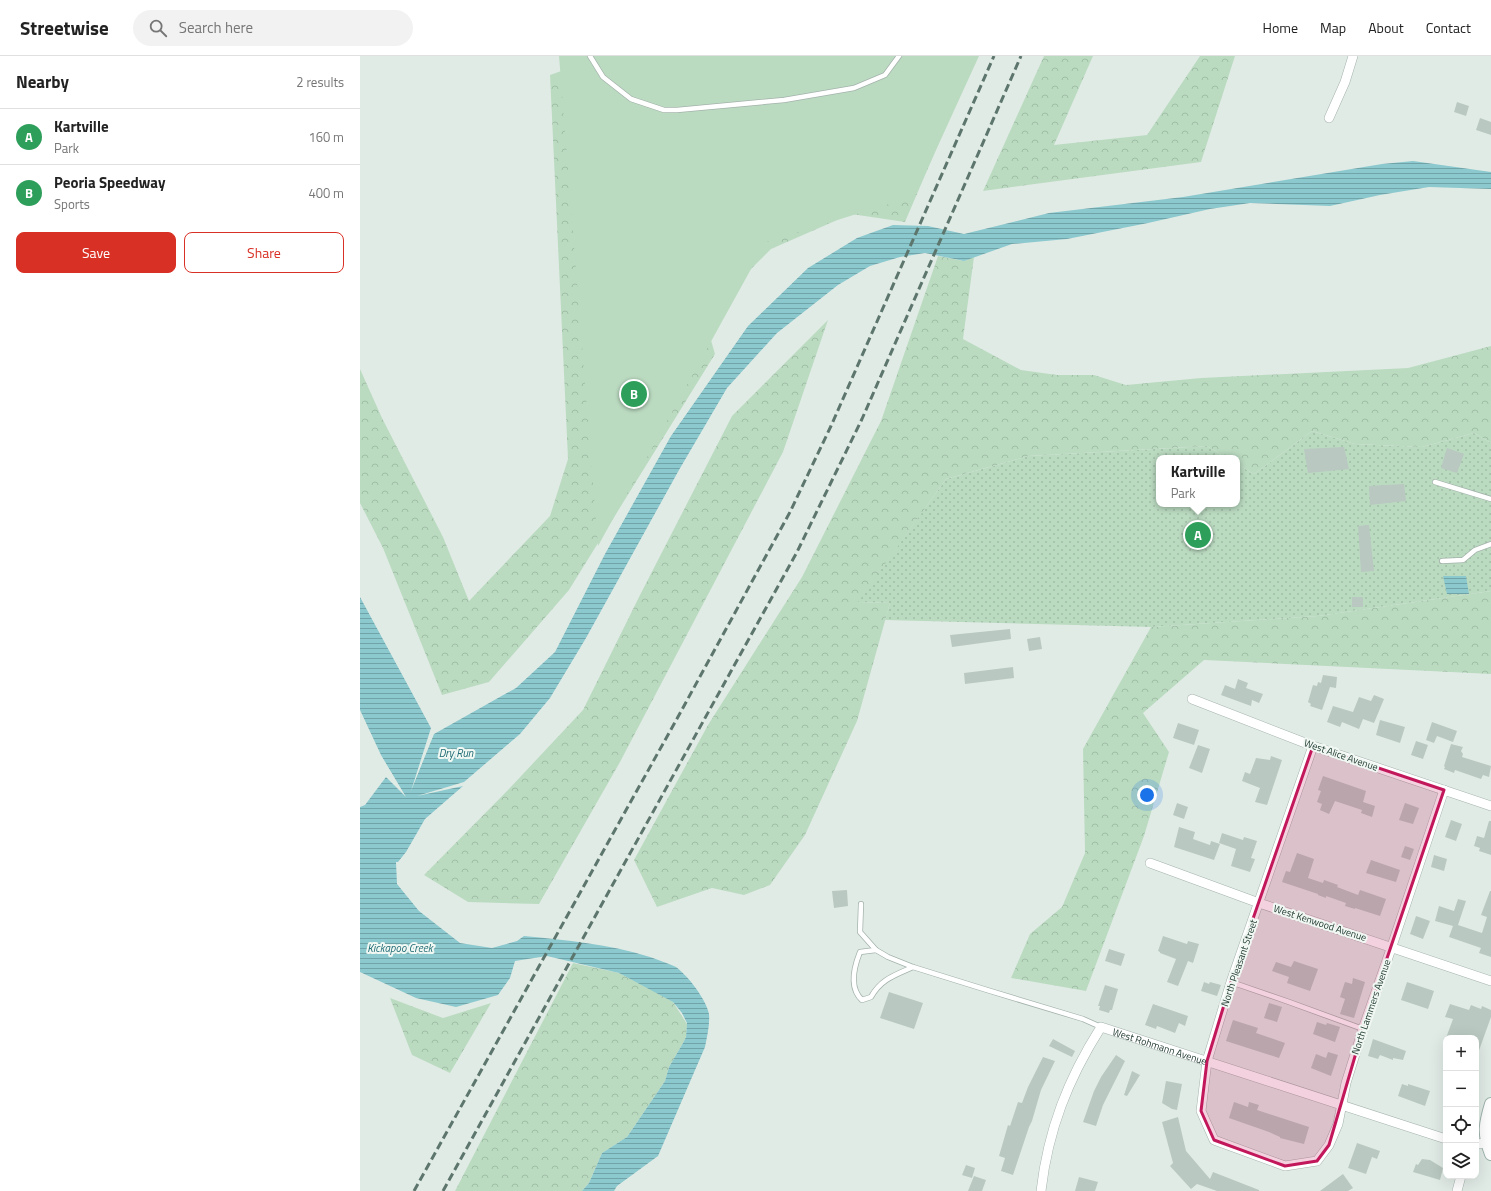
<!DOCTYPE html>
<meta charset="utf-8">
<style>
:root{--surface:#fff;--page:#f2f2f2;--text:#222;--muted:#767676;--line:#e0e0e0;--accent:#d93025}
body{margin:0;font-family:"Titillium Web",sans-serif;background:var(--page);color:var(--text)}
.controls{position:absolute;right:12px;bottom:12px;display:grid;overflow:hidden;border-radius:8px;box-shadow:0 4px 16px #0002}
.controls button{width:36px;height:36px;display:grid;place-items:center;padding:0;border:0;border-bottom:1px solid var(--line);background:var(--surface);color:var(--text);font:20px sans-serif}
.you{position:absolute;left:787px;top:739px;width:14px;height:14px;margin:-10px;border:3px solid #fff;border-radius:50%;background:#1a73e8;box-shadow:0 0 0 6px #1a73e833}
.badge{display:grid;place-items:center;width:26px;height:26px;border-radius:50%;background:var(--accent);color:#fff;font-size:13px;font-weight:700}
.pin{position:absolute;translate:-50% -50%;border:2px solid #fff;box-shadow:0 1px 4px #0006}
.popup{position:absolute;left:796px;top:399px;width:84px;height:52px;box-sizing:border-box;display:grid;place-content:center;border-radius:8px;background:var(--surface);filter:drop-shadow(0 1px 3px #0005);font-size:13px;white-space:nowrap;color:var(--muted)}
.popup b{font-size:15px;color:var(--text)}
.popup::after{content:'';position:absolute;left:50%;top:100%;margin-left:-8px;border:8px solid transparent;border-top-color:var(--surface)}
.list{margin:0;padding:0;list-style:none}
h2{display:flex;justify-content:space-between;align-items:center;height:52px;margin:0;padding:0 16px;font-size:17px}
h2 small{font-size:13px;font-weight:400;color:var(--muted)}
.list li{display:grid;grid-template-columns:26px 1fr auto;gap:12px;align-items:center;box-sizing:border-box;height:56px;padding:0 16px;border-top:1px solid var(--line)}
.list b{display:block;font-size:15px;white-space:nowrap}
.list p{margin:0;font-size:13px;white-space:nowrap;color:var(--muted)}
.list em{font-size:13px;font-style:normal;color:var(--muted)}
.actions{display:flex;gap:8px;padding:12px 16px}
.actions a{flex:1;padding:9px 0;border:1px solid var(--accent);border-radius:8px;text-align:center;font-size:14px;color:var(--accent)}
.actions .main{background:var(--accent);color:#fff}
.icon{flex:none;width:22px;height:22px;fill:none;stroke:currentColor;stroke-width:2;stroke-linecap:round;stroke-linejoin:round}
.map{position:relative;flex:none;width:1131px;height:1135px;overflow:hidden}
header{display:flex;align-items:center;gap:24px;box-sizing:border-box;height:56px;padding:0 20px;background:var(--surface);border-bottom:1px solid var(--line)}
header strong{font-size:19px}
nav{display:flex;gap:22px;margin-inline-start:auto;font-size:14px}
.search{width:280px;height:36px;background:var(--page);display:flex;align-items:center;gap:10px;box-sizing:border-box;padding:0 14px;border-radius:22px;color:var(--muted);font-size:15px}
main{display:flex}
aside{flex:1;background:var(--surface)}
.map>svg:first-child{display:block}
.grass{fill:url(#grass-dots)}
.forest{fill:url(#forest-crowns)}
.garden{fill:#bbdbc1}
.water{fill:url(#water-rules)}
.building{fill:#b9c8c1}
.lines{fill:none;stroke-linecap:round;stroke-linejoin:round}
.lane-casing{stroke:#a4b3ac;stroke-width:6}
.street-casing{stroke:#a4b3ac;stroke-width:10}
.secondary-casing{stroke:#a0b6ad;stroke-width:14}
.lane{stroke:#fff;stroke-width:4.5}
.street{stroke:#fff;stroke-width:9}
.secondary{stroke:#fff;stroke-width:12}
.rail{stroke:#5d766d;stroke-width:3;stroke-dasharray:8 4;stroke-linecap:butt}
.marked{fill:#c2185b;fill-opacity:0.2;stroke:#c2185b;stroke-width:3;stroke-linejoin:round}
.labels{text-anchor:middle;dominant-baseline:central;stroke-width:4;stroke-linejoin:round;paint-order:stroke}
.street-label{font-size:10px;fill:#223b32;stroke:#f1f8f4}
.water-label{font-size:11px;font-style:italic;fill:#1f6c74;stroke:#f1f8f4}
</style>
<header>
<strong>Streetwise</strong>
<div class="search"><svg class="icon" aria-label="search" viewBox="0 0 24 24"><circle cx="10" cy="10" r="6"/><path d="M15 15l6 6"/></svg>Search here</div>
<nav><a>Home</a><a>Map</a><a>About</a><a>Contact</a></nav>
</header>
<main>
<aside>
<h2>Nearby<small>2 results</small></h2>
<ul class="list">
<li><span class="badge" style="background:#2e9e5b">A</span><div><b>Kartville</b><p>Park</p></div><em>160 m</em></li>
<li><span class="badge" style="background:#2e9e5b">B</span><div><b>Peoria Speedway</b><p>Sports</p></div><em>400 m</em></li>
</ul>
<div class="actions"><a class="main">Save</a><a>Share</a></div>
</aside>
<div class="map">
<svg width="1131" height="1135" viewBox="0 0 1131 1135">
<defs>
<pattern id="grass-dots" width="8" height="8" patternUnits="userSpaceOnUse"><rect width="8" height="8" fill="#bbdbc1"/><path d="M2 2h.1M6 6h.1" fill="none" stroke="#a0bda6" stroke-width="1.8" stroke-linecap="round"/></pattern>
<pattern id="forest-crowns" width="20" height="18" patternUnits="userSpaceOnUse"><rect width="20" height="18" fill="#bbdbc1"/><path d="M2 6a3 3 0 1 1 6 0M12 15a3 3 0 1 1 6 0" fill="none" stroke="#a0bda6"/></pattern>
<pattern id="water-rules" width="6" height="5" patternUnits="userSpaceOnUse"><rect width="6" height="5" fill="#8bc9ce"/><path d="M0 2.5h6" fill="none" stroke="#71a4a8"/></pattern>
</defs>
<rect width="100%" height="100%" fill="#e1ebe6"/>
<!-- grass -->
<path class="grass" d="M952,375L995,388L1062,391L1114,377L1131,387V535L958,560L791,571L525,564L530,547L497,546L586,423L669,400L847,390L867,402H799V448H877V408L894,418Z"/>
<!-- forest -->
<g class="forest">
<path d="M616,0L545,166L491,158L411,193L344,260L355,298L209,534L129,626L82,639L23,492L0,447V313L22,362L83,481L109,545L190,460L208,403L190,19L218,9L384,171Z"/>
<path d="M684,0H733L694,89L787,79L840,0H875L841,106L623,135Z"/>
<path d="M578,200L604,205L614,201L603,283L661,314L697,319H734L766,329L841,322L1048,312L1131,290V387L1114,377L1062,391L995,388L952,375L894,418L877,408V402H867L847,390L669,400L586,423L498,546L530,547L497,665L445,779L410,829L384,839L352,832L297,851L274,804L348,669L442,521L521,365Z"/>
<path d="M468,264L423,396L260,706L179,848L108,846L64,819L147,735L223,654L280,539L372,360Z"/>
<path d="M1131,535V618L844,604L783,657L809,696L784,780L726,935L651,922L670,878L702,851L725,797L723,693L791,571L958,560Z"/>
<path d="M213,907L259,917L303,940L313,946L327,968L326,981L323,987L309,1011L305,1025L267,1081L242,1097L229,1127L222,1135H95Z"/>
<path d="M30,942L83,962L131,947L90,1017L52,999Z"/>
</g>
<!-- garden -->
<path class="garden" d="M199,0H619L555,140L406,186L238,490Z"/>
<!-- water -->
<g class="water">
<path d="M1053,105L1131,116V133L1069,131L1020,139L970,150L890,147L850,153L788,167L707,183L652,188L604,205L565,197L540,201L510,210L478,229L417,277L367,332L319,414L226,582L190,642L160,678L104,726L57,740L103,730L65,763L46,796L38,806H36L37,828L59,855L100,887L132,892L157,885L164,880C206,884 249,888 290,901C298,904 308,907 316,911C328,920 346,943 349,958C350,969 347,981 345,991L298,1100L257,1130L254,1135H222L229,1127L242,1097L267,1081L305,1025L309,1011L323,987L326,981L327,967L322,957L313,946L259,917L187,900L155,905L150,922L138,939L96,951L56,942L0,916V751L5,749L26,721L46,741L21,699L0,654V541L71,672L51,735L74,678L156,632L195,596L245,498L311,380L388,270L448,212L497,182L533,169L568,170L604,178L689,157L823,141L1022,108Z"/>
<path d="M1083,520H1106L1109,538H1087Z"/>
</g>
<!-- building -->
<g class="building">
<path d="M1097,46L1109,50L1106,60L1094,56Z"/>
<path d="M1120,62L1131,66V79L1116,74Z"/>
<path d="M984,391L989,413L948,417L944,393Z"/>
<path d="M1087,392L1104,398L1097,417L1081,412Z"/>
<path d="M1044,428L1046,445L1010,449L1009,430Z"/>
<path d="M1009,469L1014,515L1001,516L998,470Z"/>
<rect x="992" y="541" width="11" height="10"/>
<path d="M650,573L651,583L592,591L590,579Z"/>
<path d="M680,581L682,593L669,595L667,583Z"/>
<path d="M653,611L654,622L605,628L604,617Z"/>
<path d="M963,619L977,621L976,632L970,631L962,654L950,650L951,648L948,646L953,629L957,630L958,626L961,627Z"/>
<path d="M878,623L888,627L886,632L903,638L899,647L892,644L891,650L861,639L865,629L875,633Z"/>
<path d="M1014,639L1024,643L1014,667L1003,663L999,673L982,666L980,671L967,666L973,650L993,656L999,641L1011,645Z"/>
<path d="M1020,664L1045,671L1040,687L1016,679Z"/>
<path d="M1072,666L1097,675L1093,686L1077,680L1074,687L1066,684Z"/>
<path d="M818,667L839,674L834,689L813,682Z"/>
<path d="M1056,685L1068,689L1063,703L1051,699Z"/>
<path d="M1091,688L1103,691L1101,695L1103,698L1102,701L1131,710L1129,721L1123,719L1121,723L1095,714L1094,717L1084,713L1085,711L1084,710Z"/>
<path d="M838,689L850,693L842,717L829,712Z"/>
<path d="M911,700L922,704L907,749L895,746L900,732L882,725L885,716L890,718L896,702L910,704Z"/>
<path d="M963,720L1006,735L1003,746L1015,750L1012,761L1001,757L1002,754L975,745L969,758L960,754L962,748L957,746L961,735L958,734Z"/>
<path d="M817,747L828,751L824,763L813,759Z"/>
<path d="M1045,747L1059,752L1053,768L1039,764Z"/>
<path d="M1091,764L1102,768L1096,785L1085,781Z"/>
<path d="M1129,765H1131V799L1119,795L1120,792L1114,790L1117,780L1124,782Z"/>
<path d="M819,771L835,776L833,783L850,789L851,785L860,788L854,804L814,791Z"/>
<path d="M862,777L883,784L884,781L897,785L891,802L895,803L890,816L871,810L876,793L859,787Z"/>
<path d="M1045,790L1054,793L1050,804L1041,801Z"/>
<path d="M937,797L954,803L948,822L963,827L964,824L978,829L977,831L998,839L1000,834L1026,843L1020,860L995,852V853L985,850L986,847L966,840V842L958,839V838L922,826L926,815L930,816Z"/>
<path d="M1074,799L1087,803L1084,815L1071,811Z"/>
<path d="M1011,804L1040,814L1036,826L1006,817Z"/>
<path d="M487,834L488,850L474,852L472,835Z"/>
<path d="M1130,835H1131V901L1119,897L1121,892L1089,881L1093,870L1075,865L1079,850L1094,855L1098,843L1106,845L1098,869L1122,877L1127,861L1121,859Z"/>
<path d="M1056,860L1070,865L1063,883L1050,878Z"/>
<path d="M803,880L827,888L828,885L839,888L833,907L828,905L818,930L807,926L816,903L800,897V896L798,895Z"/>
<path d="M749,893L765,898L761,910L745,905Z"/>
<path d="M934,905L958,913L950,935L927,927L929,921L912,915L916,906L931,911Z"/>
<path d="M993,922L1005,926L994,962L980,958L985,943L980,941L985,926L992,928Z"/>
<path d="M844,926L849,928L850,926L861,929L857,940L841,935Z"/>
<path d="M1047,926L1074,935L1068,953L1041,944Z"/>
<path d="M745,929L758,933L752,954H750L749,957L739,954L740,950H738Z"/>
<path d="M529,936L563,947L554,973L520,962Z"/>
<path d="M909,947L922,951L917,966L904,962Z"/>
<path d="M793,948L828,960L825,970L819,967L815,977L797,970L796,973L785,969Z"/>
<path d="M1090,948L1109,954L1111,949L1121,953L1122,950L1131,954V961L1117,1000L1116,982H1086L1093,963L1085,961Z"/>
<path d="M873,964L898,972L896,977L925,987L919,1002L866,985Z"/>
<path d="M957,966L966,969L967,967L980,971L975,986L953,978Z"/>
<path d="M693,983L715,995L712,1001L689,990Z"/>
<path d="M1013,983L1046,995L1043,1004L1033,1002V1004L1020,999L1018,1003L1008,1000Z"/>
<path d="M968,996L978,999L971,1020L951,1012L956,998L966,1002Z"/>
<path d="M756,999L765,1005L743,1049L736,1070L723,1066L734,1035L741,1021Z"/>
<path d="M683,1001L695,1005L681,1034L672,1065L669,1071L653,1119L641,1115L645,1102L639,1100L648,1069L650,1070L658,1046L662,1047L668,1031Z"/>
<path d="M772,1015L780,1019L767,1040L764,1039Z"/>
<path d="M806,1025L822,1028L817,1054L812,1053L802,1047Z"/>
<path d="M1042,1028L1048,1030V1028L1070,1035L1065,1050L1038,1040Z"/>
<path d="M874,1046L888,1051L889,1046L899,1049L897,1054L949,1071L944,1088L920,1082V1081L909,1076L869,1062Z"/>
<path d="M818,1061L826,1095L850,1123L853,1116L899,1134V1135H857L837,1128L831,1133L810,1110L813,1107L802,1066Z"/>
<path d="M997,1087L1020,1095L1017,1103L1012,1101L1006,1118L988,1112Z"/>
<path d="M1062,1103L1070,1104L1083,1112L1080,1124L1053,1116L1056,1108L1058,1109Z"/>
<path d="M606,1109L615,1112L612,1122L602,1119Z"/>
<path d="M983,1118L993,1132L988,1135H960Z"/>
<path d="M614,1120L626,1124L622,1135H608Z"/>
<path d="M719,1121L738,1126L735,1135H715Z"/>
</g>
<g class="lines">
<defs>
<g id="lane">
<path d="M230,0L243,21L271,43L304,54H317L424,44L494,32L525,19L539,0"/>
<path d="M1075,426L1131,443"/>
<path d="M1082,505L1103,504L1115,494L1131,488"/>
<path d="M501,848L500,876L516,894L528,901L553,911L627,934L723,963L741,971"/>
<path d="M516,894L500,896C494,911 489,932 502,944L511,941C521,923 535,919 553,911"/>
<path d="M871,926L929,946L1003,973"/>
</g>
<g id="street">
<path d="M969,62L985,26L993,0"/>
<path d="M832,643L953,690L1131,750"/>
<path d="M953,690L871,926L847,1005L841,1055L854,1084L925,1110L957,1105L969,1089L978,1068L986,1027L1003,973L1032,890L1084,734"/>
<path d="M790,807L899,847L1131,925"/>
<path d="M1116,1088L1127,1087"/>
<path id="s1" d="M681,1135C688,1074 708,1023 741,971L1086,1083"/>
<path d="M1097,1135L1101,1120"/>
</g>
<path id="secondary" d="M1131,1048C1125,1068 1123,1077 1131,1098"/>
</defs>
<!-- lane casing -->
<use href="#lane" class="lane-casing"/>
<!-- street casing -->
<use href="#street" class="street-casing"/>
<!-- secondary casing -->
<use href="#secondary" class="secondary-casing"/>
<!-- lane -->
<use href="#lane" class="lane"/>
<!-- street -->
<use href="#street" class="street"/>
<!-- secondary -->
<use href="#secondary" class="secondary"/>
<!-- rail -->
<g class="rail">
<path d="M54,1135L319,659L430,456L471,370L634,0"/>
<path d="M83,1135L437,496L502,363L661,0"/>
</g>
</g>
<!-- marked area -->
<path class="marked" d="M953,690L1084,734L1003,973L969,1089L957,1105L925,1110L854,1084L841,1055L847,1005L871,926Z"/>
<g class="labels">
<!-- street labels -->
<g class="street-label">
<text transform="translate(981 699) rotate(19)">West Alice Avenue</text>
<text transform="translate(960 867) rotate(18)">West Kenwood Avenue</text>
<text transform="translate(879 907) rotate(-71)">North Pleasant Street</text>
<text transform="translate(1011 951) rotate(-71)">North Lammers Avenue</text>
<text stroke="none"><textPath href="#s1" startOffset="238">West Rohmann Avenue</textPath></text>
</g>
<!-- water labels -->
<g class="water-label">
<text x="96" y="697">Dry Run</text>
<text x="40" y="892">Kickapoo Creek</text>
</g>
</g>
</svg>
<div class="controls">
<button>+</button>
<button>−</button>
<button><svg class="icon" aria-label="locate" viewBox="0 0 24 24"><circle cx="12" cy="12" r="6"/><path d="M12 2v4M12 18v4M2 12h4M18 12h4"/></svg></button>
<button><svg class="icon" aria-label="layers" viewBox="0 0 24 24"><path d="M12 4l9 5-9 5-9-5zM3 14l9 5 9-5"/></svg></button>
</div>
<div class="you"></div>
<div class="pin badge" style="left:838px;top:479px;background:#2e9e5b">A</div>
<div class="popup"><b>Kartville</b>Park</div>
<div class="pin badge" style="left:274px;top:338px;background:#2e9e5b">B</div>
</div>
</main>
